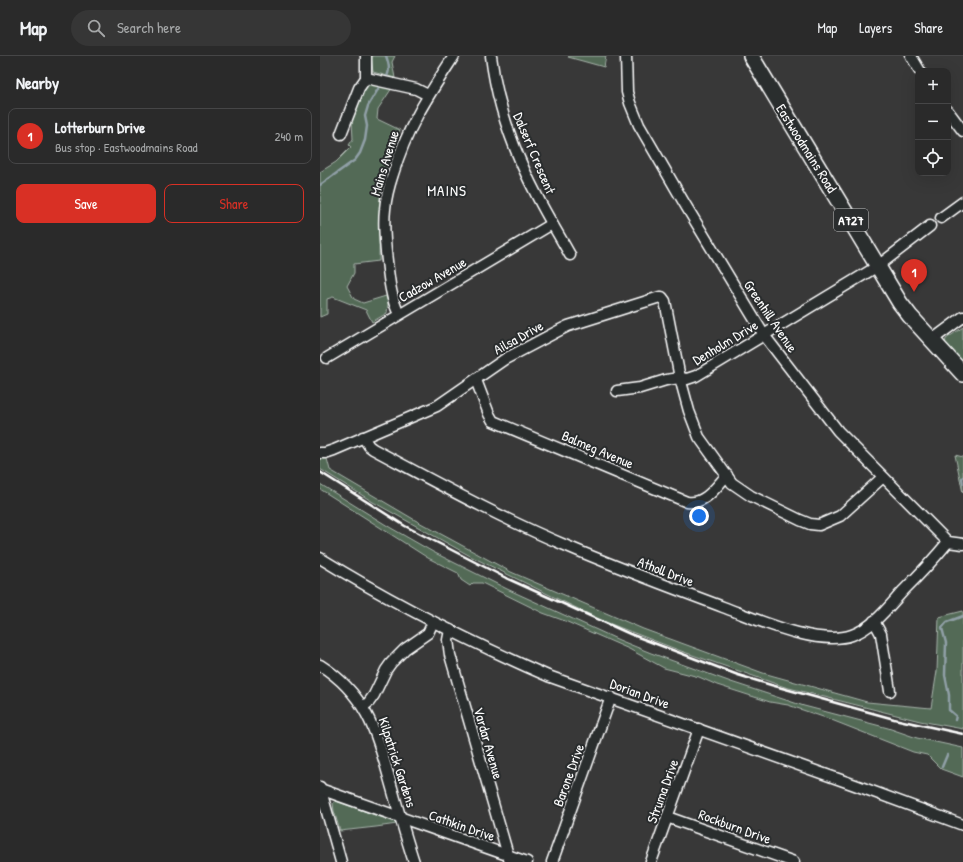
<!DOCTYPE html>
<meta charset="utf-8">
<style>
:root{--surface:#2a2a2a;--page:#363636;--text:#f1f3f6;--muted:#a5a7a8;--line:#464647;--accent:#d93025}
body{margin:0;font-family:"Patrick Hand",sans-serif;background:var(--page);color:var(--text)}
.controls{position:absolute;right:12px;top:12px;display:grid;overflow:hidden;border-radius:8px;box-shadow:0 4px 16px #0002}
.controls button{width:36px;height:36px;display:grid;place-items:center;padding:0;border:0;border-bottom:1px solid var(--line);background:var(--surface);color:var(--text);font:20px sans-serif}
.you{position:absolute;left:379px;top:460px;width:14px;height:14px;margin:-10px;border:3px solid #fff;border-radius:50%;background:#1a73e8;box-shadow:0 0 0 6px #1a73e833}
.badge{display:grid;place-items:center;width:26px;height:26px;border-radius:50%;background:var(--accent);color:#fff;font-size:13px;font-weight:700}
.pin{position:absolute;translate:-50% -33px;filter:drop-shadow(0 1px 2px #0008)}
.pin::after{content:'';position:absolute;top:21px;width:14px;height:12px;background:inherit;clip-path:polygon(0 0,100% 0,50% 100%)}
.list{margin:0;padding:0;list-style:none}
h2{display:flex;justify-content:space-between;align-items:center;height:52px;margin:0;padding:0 16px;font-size:17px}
h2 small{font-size:13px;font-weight:400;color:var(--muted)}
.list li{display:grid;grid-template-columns:26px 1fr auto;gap:12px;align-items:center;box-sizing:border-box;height:56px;margin:0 8px 8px;padding:0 8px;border:1px solid var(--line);border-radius:8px}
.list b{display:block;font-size:15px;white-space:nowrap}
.list p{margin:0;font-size:13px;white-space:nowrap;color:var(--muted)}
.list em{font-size:13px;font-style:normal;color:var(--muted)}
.actions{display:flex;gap:8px;padding:12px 16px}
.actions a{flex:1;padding:9px 0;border:1px solid var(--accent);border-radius:8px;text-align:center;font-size:14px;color:var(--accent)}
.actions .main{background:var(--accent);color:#fff}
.icon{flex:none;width:22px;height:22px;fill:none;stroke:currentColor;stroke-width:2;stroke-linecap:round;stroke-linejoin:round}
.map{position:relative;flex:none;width:643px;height:806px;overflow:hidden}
header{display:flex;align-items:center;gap:24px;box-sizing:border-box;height:56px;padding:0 20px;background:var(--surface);border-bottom:1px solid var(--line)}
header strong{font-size:19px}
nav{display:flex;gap:22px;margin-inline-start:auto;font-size:14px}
.search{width:280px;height:36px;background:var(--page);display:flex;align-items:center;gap:10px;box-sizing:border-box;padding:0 14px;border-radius:22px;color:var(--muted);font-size:15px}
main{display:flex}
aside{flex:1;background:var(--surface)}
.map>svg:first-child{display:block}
.green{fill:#526a57;stroke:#a8b4ab}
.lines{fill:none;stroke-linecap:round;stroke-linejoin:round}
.stream{stroke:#91a0a7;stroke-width:2.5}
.street-casing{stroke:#fff;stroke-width:13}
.primary-casing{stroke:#fff;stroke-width:18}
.street{stroke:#2a2d2e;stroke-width:10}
.primary{stroke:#2a2d2e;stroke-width:15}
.rail{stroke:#fff;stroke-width:2.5}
.labels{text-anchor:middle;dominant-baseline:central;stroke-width:4;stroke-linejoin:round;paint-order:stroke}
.shield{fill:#2a2d2e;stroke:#bfc0c0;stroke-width:1}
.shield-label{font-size:13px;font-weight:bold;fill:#fff}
.street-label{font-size:14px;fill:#fff;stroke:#2a2d2e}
.neighbourhood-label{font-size:15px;letter-spacing:1px;fill:#fff;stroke:#2a2d2e}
</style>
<header>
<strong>Map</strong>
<div class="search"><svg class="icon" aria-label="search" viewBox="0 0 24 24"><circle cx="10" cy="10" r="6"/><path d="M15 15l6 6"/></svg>Search here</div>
<nav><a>Map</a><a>Layers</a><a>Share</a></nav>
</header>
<main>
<aside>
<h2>Nearby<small></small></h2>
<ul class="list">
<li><span class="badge">1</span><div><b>Lotterburn Drive</b><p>Bus stop · Eastwoodmains Road</p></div><em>240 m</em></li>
</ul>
<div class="actions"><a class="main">Save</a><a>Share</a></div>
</aside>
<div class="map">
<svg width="643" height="806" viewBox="0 0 643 806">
<rect width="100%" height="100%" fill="#383838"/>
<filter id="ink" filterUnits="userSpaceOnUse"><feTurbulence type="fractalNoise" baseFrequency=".025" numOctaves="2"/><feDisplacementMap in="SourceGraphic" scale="8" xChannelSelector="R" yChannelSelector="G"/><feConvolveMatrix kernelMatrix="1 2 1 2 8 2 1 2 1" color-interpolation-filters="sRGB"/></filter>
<g filter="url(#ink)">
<!-- green -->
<g class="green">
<path d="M51,0H75L72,6L75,22L53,16Z"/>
<path d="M249,0H286L284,11L248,1Z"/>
<path d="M47,25L72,32L58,53L57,63L80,74L63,121L60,142L59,205L34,208V217L27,230L34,243L43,247L66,240L68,248L67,257L52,266L46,254L13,241L7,243V258L0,261V116L16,106L31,91L29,89L33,83L32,65Z"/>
<path d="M643,271V307L625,287L626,283Z"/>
<path d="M0,399H6L10,414L95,464L191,516L323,573L443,617L547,646L611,652L617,615L619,561L643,555V673L600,665L465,631L361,595L283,565L152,501L53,446L0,413Z"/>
<path d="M635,399L643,401V437Z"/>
<path d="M0,428L71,472L113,496L187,533L299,584L331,597L411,626L484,650L568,672L597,682L643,692V721L621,713L607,699L593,696L509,663L468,649L450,646L397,629L379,621L344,612L309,593L245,565L223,557L162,527H153L150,530L141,524L138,517L108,502L0,433Z"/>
<path d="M16,745L75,766L77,768L56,771L20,775L14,755L13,747Z"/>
</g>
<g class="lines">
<!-- stream -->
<g class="stream">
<path d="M65,23C71,16 69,8 66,0"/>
<path d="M0,129L35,104L40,97L45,84L47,70L45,60L48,50L61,28"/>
<path d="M643,421L642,422L643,427"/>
<path d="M635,664L636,660L629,654V639L625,619L626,587L622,572L627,566L643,560"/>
<path d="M622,711L627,699"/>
</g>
<defs>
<g id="street">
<path d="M171,0C177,49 194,96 217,140C227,160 239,179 250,199"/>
<path d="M306,0L307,36L310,47L319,69L366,150L444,279L518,375L628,486L643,488"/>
<path d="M591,0L600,15"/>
<path d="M46,22L96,33L108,39"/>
<path d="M628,55L643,75"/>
<path d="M21,78L39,32L46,22V0"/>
<path d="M621,162L643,146"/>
<path d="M79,258C71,243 69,223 67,205C65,188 63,170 65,153C66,141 69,130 73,118C87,71 108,40 134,0"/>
<path d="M612,284L643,261"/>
<path d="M7,302L232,168"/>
<path d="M156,324L169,358L173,365L367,446C385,449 396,431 407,419"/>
<path d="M297,335L320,332L346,324L360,322L367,323L376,320L558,210L610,170"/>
<path d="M43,381L49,390L53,393C117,427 180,462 247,490C298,512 350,531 403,551C436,563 497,591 532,579C554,571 569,550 584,534C599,519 614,503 628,486"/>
<path d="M0,397H5L14,394L117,350L185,303L240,274L248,270L340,241H342L345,245L360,322L369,355L379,381L412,427L431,440L480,464L490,468L499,469L520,460L563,421"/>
<path d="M0,502C73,547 150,586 228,620L535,729L643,769"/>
<path d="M554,565L561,578L570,635"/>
<path d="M130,574L128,584L130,599L190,806"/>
<path d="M0,609C49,640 57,680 72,732C79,757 86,782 94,806"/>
<path d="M43,651L49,646L54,639L66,614L71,607L85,593L108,577L113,566"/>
<path d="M0,731L21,806"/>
<path d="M0,733L207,806"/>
<path d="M347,761L474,806"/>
<path d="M232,806L291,641"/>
<path d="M331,806L379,673"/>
</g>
<path id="primary" d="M431,0L580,247L590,260L643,318"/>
</defs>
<!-- street casing -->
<use href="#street" class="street-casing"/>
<!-- primary casing -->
<use href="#primary" class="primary-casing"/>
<!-- street -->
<use href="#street" class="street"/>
<!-- primary -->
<use href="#primary" class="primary"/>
<!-- rail -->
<path class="rail" d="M0,416L85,470L186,522L310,578L418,619L451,629L574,663L643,678"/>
</g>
</g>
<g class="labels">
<!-- shield labels -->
<rect class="shield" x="514" y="153" width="34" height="22" rx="3"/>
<g class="shield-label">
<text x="531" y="164">A727</text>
</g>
<!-- street labels -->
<g class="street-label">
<text transform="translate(487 92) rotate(58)">Eastwoodmains Road</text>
<text transform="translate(215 97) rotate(67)">Dalserf Crescent</text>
<text transform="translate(64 107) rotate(-73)">Mains Avenue</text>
<text transform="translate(112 223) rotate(-30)">Cadzow Avenue</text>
<text transform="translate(451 260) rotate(56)">Greenhill Avenue</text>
<text transform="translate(198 281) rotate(-29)">Ailsa Drive</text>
<text transform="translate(405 286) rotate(-31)">Denholm Drive</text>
<text transform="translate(278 393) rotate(23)">Balmeg Avenue</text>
<text transform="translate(346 515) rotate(21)">Atholl Drive</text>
<text transform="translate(320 637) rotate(20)">Dorian Drive</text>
<text transform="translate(169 687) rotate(74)">Vardar Avenue</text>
<text transform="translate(78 706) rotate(72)">Kilpatrick Gardens</text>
<text transform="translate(248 719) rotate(-70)">Barone Drive</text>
<text transform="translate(342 735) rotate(-70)">Struma Drive</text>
<text transform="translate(142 769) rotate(19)">Cathkin Drive</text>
<text transform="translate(415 770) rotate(20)">Rockburn Drive</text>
</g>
<!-- neighbourhood labels -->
<g class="neighbourhood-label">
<text x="127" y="134">MAINS</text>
</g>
</g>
</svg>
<div class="controls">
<button>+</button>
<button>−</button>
<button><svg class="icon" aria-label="locate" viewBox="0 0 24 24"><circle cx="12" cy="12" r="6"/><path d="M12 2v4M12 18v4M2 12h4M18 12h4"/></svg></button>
</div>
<div class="you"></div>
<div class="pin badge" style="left:594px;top:236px">1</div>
</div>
</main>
